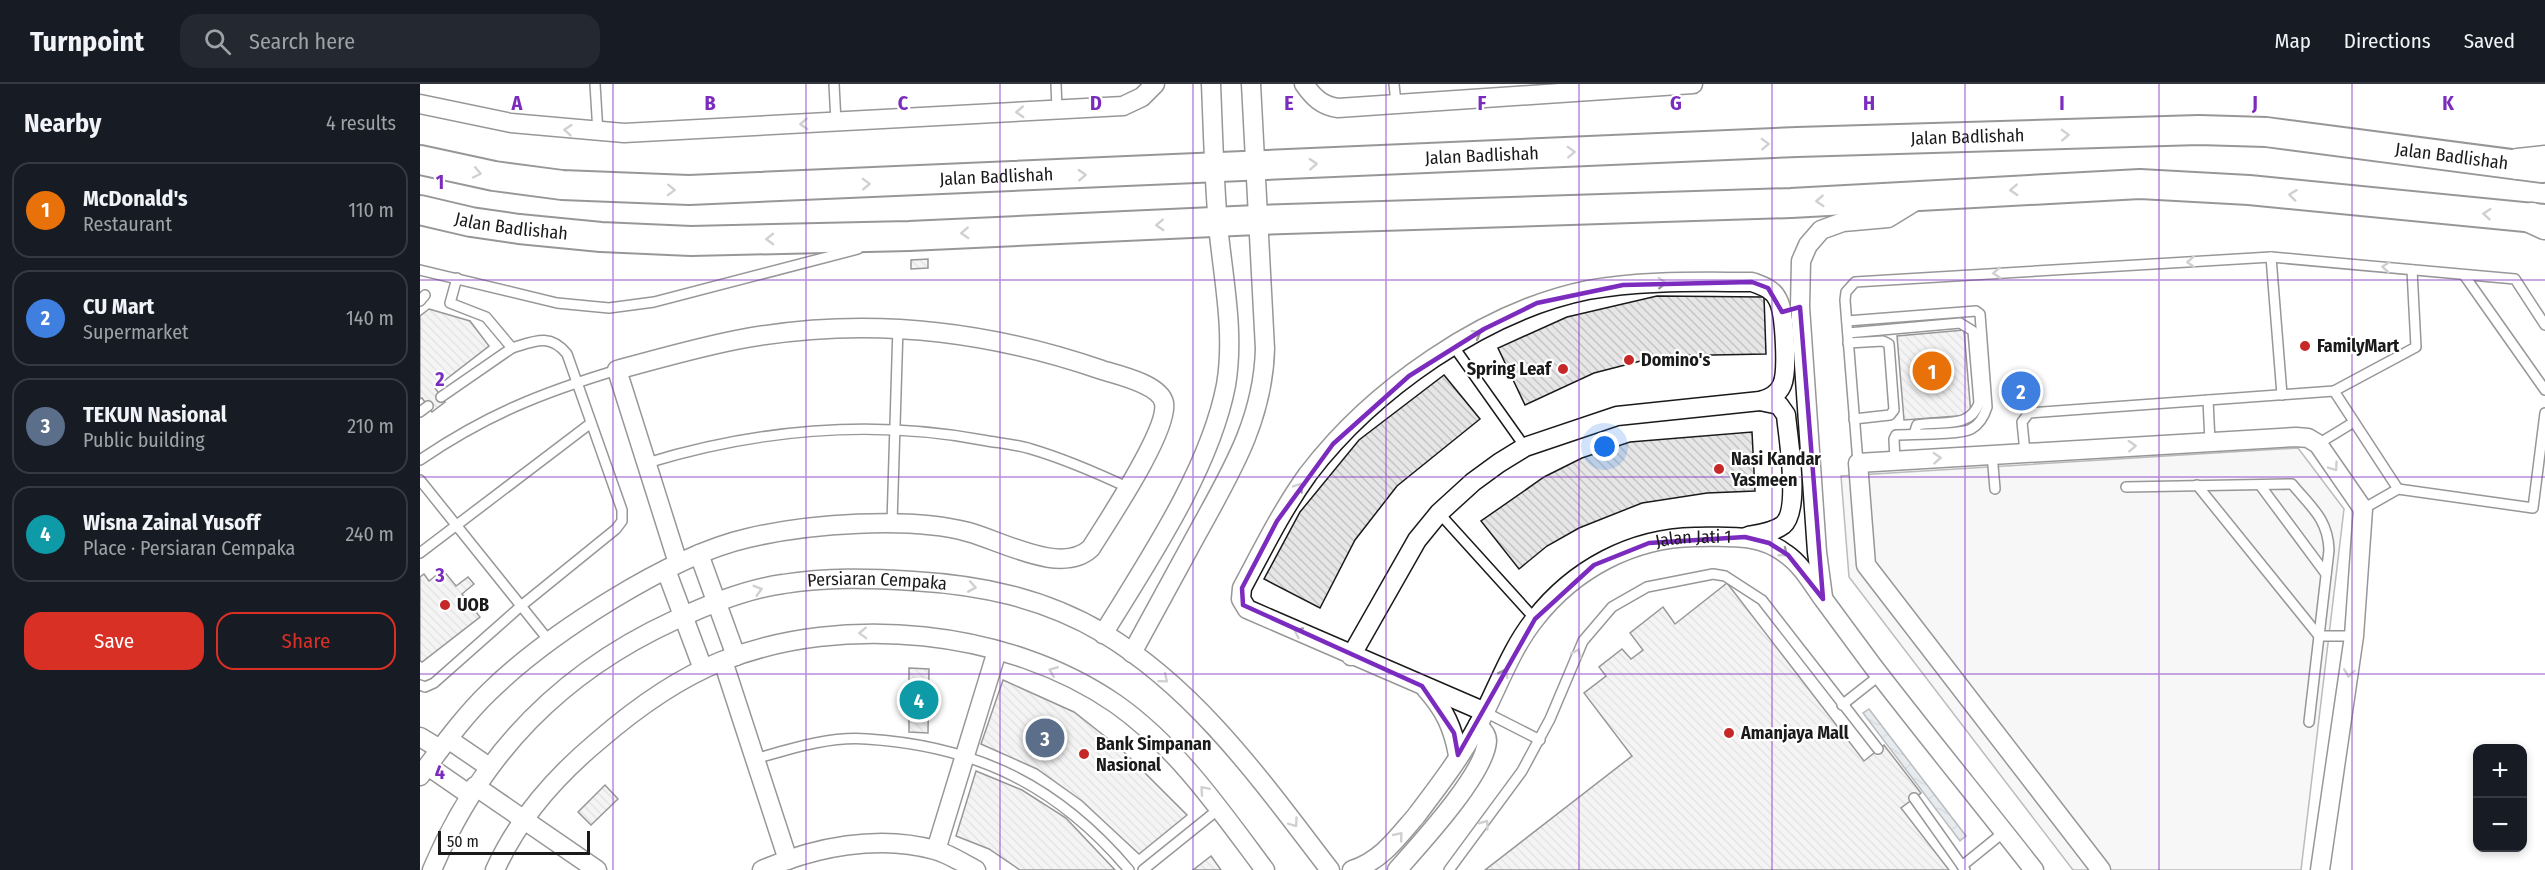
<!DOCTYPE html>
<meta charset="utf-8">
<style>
:root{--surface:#171b24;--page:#242831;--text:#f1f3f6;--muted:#9ea1a6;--line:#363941;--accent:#d93025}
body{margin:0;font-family:"Fira Sans Condensed",sans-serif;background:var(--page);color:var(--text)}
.controls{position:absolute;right:18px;bottom:18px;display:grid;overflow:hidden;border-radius:12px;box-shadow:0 3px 9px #0003}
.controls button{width:54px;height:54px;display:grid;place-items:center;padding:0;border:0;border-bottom:2px solid var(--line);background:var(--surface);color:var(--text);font:30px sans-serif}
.scale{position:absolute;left:18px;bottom:15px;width:152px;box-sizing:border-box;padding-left:6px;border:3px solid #1a1a1a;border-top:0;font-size:16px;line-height:21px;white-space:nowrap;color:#1a1a1a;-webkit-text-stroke:4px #fff;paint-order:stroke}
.you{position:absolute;left:1185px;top:363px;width:21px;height:21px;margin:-15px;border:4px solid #fff;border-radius:50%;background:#1a73e8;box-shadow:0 0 0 9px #1a73e833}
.badge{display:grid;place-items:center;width:39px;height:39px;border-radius:50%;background:var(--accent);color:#fff;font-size:20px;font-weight:700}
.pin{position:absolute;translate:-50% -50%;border:3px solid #fff;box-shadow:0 2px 6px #0006}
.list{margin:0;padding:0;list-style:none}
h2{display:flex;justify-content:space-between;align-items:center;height:78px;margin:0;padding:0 24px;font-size:26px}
h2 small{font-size:20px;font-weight:400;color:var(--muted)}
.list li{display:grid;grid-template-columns:39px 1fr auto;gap:18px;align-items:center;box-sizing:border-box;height:96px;margin:0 12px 12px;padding:0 12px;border:2px solid var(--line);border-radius:18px}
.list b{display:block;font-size:22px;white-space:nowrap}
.list p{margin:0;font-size:20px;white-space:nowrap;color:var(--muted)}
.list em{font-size:20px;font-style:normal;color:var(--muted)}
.actions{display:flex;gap:12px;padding:18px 24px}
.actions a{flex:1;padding:14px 0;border:2px solid var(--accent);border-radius:18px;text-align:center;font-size:21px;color:var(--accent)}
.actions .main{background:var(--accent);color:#fff}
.icon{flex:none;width:33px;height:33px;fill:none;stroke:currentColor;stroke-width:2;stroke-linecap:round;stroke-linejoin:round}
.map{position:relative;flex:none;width:2125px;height:786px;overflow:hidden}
header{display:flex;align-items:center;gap:36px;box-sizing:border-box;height:84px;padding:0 30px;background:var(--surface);border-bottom:2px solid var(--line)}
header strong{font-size:28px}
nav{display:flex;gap:33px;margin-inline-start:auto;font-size:21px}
.search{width:420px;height:54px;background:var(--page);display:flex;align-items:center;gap:15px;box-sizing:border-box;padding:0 21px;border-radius:18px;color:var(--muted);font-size:22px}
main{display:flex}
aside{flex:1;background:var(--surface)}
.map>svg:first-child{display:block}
.parking{fill:#ededed;stroke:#6a6a6a;stroke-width:1.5}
.water{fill:url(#water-waves);stroke:#6a6a6a;stroke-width:1.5}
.building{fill:url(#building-back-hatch);stroke:#1a1a1a;stroke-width:1.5}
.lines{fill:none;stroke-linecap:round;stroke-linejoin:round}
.service-casing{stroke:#1a1a1a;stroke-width:12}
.minor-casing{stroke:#1a1a1a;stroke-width:21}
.primary-casing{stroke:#1a1a1a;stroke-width:32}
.trunk-casing{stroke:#1a1a1a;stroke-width:33}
.service{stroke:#fff;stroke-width:9}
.minor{stroke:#fff;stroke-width:18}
.primary{stroke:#fff;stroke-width:28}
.trunk{stroke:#fff;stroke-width:30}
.oneway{stroke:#989898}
.marked{fill:none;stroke:#7b2cbf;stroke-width:4.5;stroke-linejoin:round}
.grid{fill:none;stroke:#7b2cbf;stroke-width:1.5;stroke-opacity:0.55}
.poi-dot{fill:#c62828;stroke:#fff;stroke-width:2}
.labels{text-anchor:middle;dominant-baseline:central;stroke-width:4.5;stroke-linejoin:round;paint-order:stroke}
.street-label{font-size:18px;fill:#1a1a1a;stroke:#fff}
.poi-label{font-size:18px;font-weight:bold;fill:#1a1a1a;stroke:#fff;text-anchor:start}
.grid-label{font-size:20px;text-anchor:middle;font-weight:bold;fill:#7b2cbf;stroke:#fff;stroke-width:4.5;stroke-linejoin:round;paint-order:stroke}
</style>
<header>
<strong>Turnpoint</strong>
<div class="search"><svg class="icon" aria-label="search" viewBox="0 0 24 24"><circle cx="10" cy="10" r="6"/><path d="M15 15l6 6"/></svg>Search here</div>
<nav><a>Map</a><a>Directions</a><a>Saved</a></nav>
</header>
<main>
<aside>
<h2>Nearby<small>4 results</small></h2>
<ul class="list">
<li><span class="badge" style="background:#e8710a">1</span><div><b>McDonald's</b><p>Restaurant</p></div><em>110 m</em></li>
<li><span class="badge" style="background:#3f7fe0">2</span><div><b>CU Mart</b><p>Supermarket</p></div><em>140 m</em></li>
<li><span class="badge" style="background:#5c6f8a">3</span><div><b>TEKUN Nasional</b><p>Public building</p></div><em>210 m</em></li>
<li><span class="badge" style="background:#0f9aa8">4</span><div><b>Wisna Zainal Yusoff</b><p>Place · Persiaran Cempaka</p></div><em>240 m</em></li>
</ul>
<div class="actions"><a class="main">Save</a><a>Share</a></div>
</aside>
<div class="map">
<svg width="2125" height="786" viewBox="0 0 2125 786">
<defs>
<pattern id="water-waves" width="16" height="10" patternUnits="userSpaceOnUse" patternTransform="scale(1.5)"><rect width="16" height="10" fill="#c6d2dc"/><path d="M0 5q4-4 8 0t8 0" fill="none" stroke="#aab4bc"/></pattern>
<pattern id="building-back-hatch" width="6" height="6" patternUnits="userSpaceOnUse" patternTransform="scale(1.5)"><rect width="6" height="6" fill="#e6e6e6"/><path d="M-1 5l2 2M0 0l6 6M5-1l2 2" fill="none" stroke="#c5c5c5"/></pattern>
</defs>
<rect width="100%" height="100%" fill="#fff"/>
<!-- parking -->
<path class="parking" d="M1878,364L1924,425L1881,786H1653L1429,493L1421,392Z"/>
<!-- water -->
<path class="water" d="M1449,625L1546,752L1540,757L1443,629Z"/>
<!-- building -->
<g class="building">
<path d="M508,175V184L491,185V176Z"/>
<path d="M1237,212L1344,213L1346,270L1240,272L1174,289L1105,321L1078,264L1147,233Z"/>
<path d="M9,225L50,237L69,262L15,304L25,318L12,328L2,314L0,315V232Z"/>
<path d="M1544,246L1551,331L1484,336L1477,252Z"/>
<path d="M1024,291L1060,335L977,402L935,456L900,524L844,495L880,428L939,356Z"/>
<path d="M1332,348L1335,407L1287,409L1222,419L1159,444L1127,462L1099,485L1061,437L1124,393L1162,374L1210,358Z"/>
<path d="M23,486L36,502L48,493L54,500L42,510L60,533L2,578L0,577V493L4,490L9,497Z"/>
<path d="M1307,499L1444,677L1464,661L1501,709L1481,724L1529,786H1065L1212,672L1164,609L1186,592L1179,583L1202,565L1211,575L1223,566L1210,549L1243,523L1255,540Z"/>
<path d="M489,584L509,585L508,649L489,648Z"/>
<path d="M583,596L654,628L701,665L767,731L719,770L662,717L617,685L561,660Z"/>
<path d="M556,687L602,706L646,734L695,786H600L569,765L536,752Z"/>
<path d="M185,701L198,715L171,741L158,728Z"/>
<path d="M791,772L801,786H773Z"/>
</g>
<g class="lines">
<defs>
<g id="service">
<path d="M175,0L178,49"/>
<path d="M414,0L416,38"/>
<path d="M636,0L637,25"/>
<path d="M974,0L976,19"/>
<path d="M1851,173L1862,311"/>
<path d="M0,186L137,219L189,224L234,218L438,165"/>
<path d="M2044,191L2125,306"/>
<path d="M0,217L5,211"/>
<path d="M1427,237L1556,227L1560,230L1567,323C1564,333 1560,340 1551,345C1540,351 1491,350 1476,351L1474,355L1475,377"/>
<path d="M1428,249L1540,239L1553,247L1559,319C1550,346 1520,336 1497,341L1494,350"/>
<path d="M1428,259L1463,257L1469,260L1474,326L1470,331L1434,335"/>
<path d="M1034,263L1105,363"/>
<path d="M1914,307L1978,405"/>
<path d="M21,313L92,264"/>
<path d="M1788,316L1790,358"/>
<path d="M0,328L8,322"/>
<path d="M1898,360L1934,338"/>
<path d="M1605,368L1602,338L1609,329L1914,307L1996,263L1992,186"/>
<path d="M1572,370L1575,405"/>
<path d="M0,376C66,331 121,309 197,286"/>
<path d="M227,379C335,346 450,335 562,356C578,359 595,360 611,365C645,375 677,389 709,404"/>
<path d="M1438,379L1425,216L1426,208L1435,198L1851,173L2095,195L2125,241"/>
<path d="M0,396L130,558"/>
<path d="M1777,401L1899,552H1934"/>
<path d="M1840,401L1906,490"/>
<path d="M1706,403L1872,400C1891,423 1908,435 1909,466L1889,638"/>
<path d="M1943,425L1978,405L2113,424L2125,329"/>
<path d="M1019,429L1115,535"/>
<path d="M472,439L478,243"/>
<path d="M0,469L171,339"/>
<path d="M0,601L5,603L14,599L101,522L196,445L202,437V426L147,270C130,249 115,257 92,264L66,233L30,219L37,194"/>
<path d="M1422,621L1460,591"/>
<path d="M1065,628L1120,656"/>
<path d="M335,675C370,665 409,652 447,655C557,662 638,702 709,786"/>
<path d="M1494,714L1545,786"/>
<path d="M1542,782L1584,748"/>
<path d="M723,786L800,724"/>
<path d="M1029,786L1102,687L1130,635L1163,557L1192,523L1227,503L1293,490L1305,492L1342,516L1458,665"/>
</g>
<g id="minor">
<path d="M884,0C893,13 902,22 918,24L1273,0"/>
<path d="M0,20L91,39L204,49L703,22L722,13L735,0"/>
<path d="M1328,452C1339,450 1354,448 1363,441C1381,426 1368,354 1366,331L1359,321L1340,317"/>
<path d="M279,470L316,572"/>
<path d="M246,486L283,585"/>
<path d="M1403,513L1397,468L1380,223L1381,177L1388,161L1401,146L1423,138L1468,134L1499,115"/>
<path d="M683,550C728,477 790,385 806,301C815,248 803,194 798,141C794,94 793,47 791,0"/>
<path d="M712,569C734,529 756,489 778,448C811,388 843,336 845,265L831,0"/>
<path d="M931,572L997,456L1019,429L1053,398L1079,379L1105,363L1197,332L1340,317C1349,315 1358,310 1362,301C1368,288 1365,229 1358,216C1353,205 1343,202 1332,198C1278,198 1222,196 1168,206C1064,227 952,306 888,390C862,426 843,465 822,504L821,515L827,525L1065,628"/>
<path d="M303,577L368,776"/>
<path d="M1006,605C1025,626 1033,644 1038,671"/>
<path d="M0,653L20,665"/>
<path d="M28,655L69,683"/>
<path d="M8,682L50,711"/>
<path d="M0,692C22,663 43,633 69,608C127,551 249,472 328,454C387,440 489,432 548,448C582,457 642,492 671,464C687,438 749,346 744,319C740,300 698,291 682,286C563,245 440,232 316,256C276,264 237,275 197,286L258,479"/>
<path d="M55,702L177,786"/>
<path d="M516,766L577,567"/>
<path id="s1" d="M12,786C61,670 141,588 255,536C289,520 326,505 363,500C407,493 449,494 493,497C561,501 624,514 683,549C779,607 843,699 910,786"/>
<path d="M75,786C98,735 136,692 178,657C215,625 256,595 302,577C423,529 588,545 696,620C757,663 801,727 845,786"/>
<path d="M342,786C394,763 459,750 515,766C529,770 543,779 556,786"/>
<path id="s2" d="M932,786C961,777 977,754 996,732C1018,703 1041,673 1058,641C1077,606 1090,566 1115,535C1154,485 1212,454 1275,453C1307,453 1339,449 1366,470C1382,481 1393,501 1404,516C1420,538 1436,559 1452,581C1505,650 1560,717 1614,786"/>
<path d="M977,786C1000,760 1065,690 1067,657C1067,650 1062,646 1058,641"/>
<path d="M1681,786L1446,481L1438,379L1876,353L1888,354L1898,360L1943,425L1934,552L1900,786"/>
</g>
<g id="primary">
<path id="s3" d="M0,76L74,92L142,101L269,106L1377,58L1779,46L1846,48L2122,84"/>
<path id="s4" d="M0,126L51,138L99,145L181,153L271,157L489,152L837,136L1371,119L1720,100L1829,106L2125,135"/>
</g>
<g id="trunk">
<path d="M2098,80L2125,77"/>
<path d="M2112,134L2125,140"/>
</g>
</defs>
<!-- service casing -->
<use href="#service" class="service-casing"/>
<!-- minor casing -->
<use href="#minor" class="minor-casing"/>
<!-- primary casing -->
<use href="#primary" class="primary-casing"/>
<!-- trunk casing -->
<use href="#trunk" class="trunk-casing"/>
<!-- service -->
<use href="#service" class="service"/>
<!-- minor -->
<use href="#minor" class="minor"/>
<!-- primary -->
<use href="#primary" class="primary"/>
<!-- trunk -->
<use href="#trunk" class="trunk"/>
</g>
<!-- one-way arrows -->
<defs><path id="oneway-chevron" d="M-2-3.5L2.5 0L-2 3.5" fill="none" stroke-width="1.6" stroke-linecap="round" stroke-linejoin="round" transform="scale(1.5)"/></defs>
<g class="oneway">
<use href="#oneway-chevron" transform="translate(600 28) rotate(177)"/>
<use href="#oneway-chevron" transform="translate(384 40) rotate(177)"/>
<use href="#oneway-chevron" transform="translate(148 46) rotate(-175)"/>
<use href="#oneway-chevron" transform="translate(1645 51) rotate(-2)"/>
<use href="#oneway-chevron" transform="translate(1345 60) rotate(-2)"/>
<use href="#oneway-chevron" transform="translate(1151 68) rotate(-2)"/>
<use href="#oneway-chevron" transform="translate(893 80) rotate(-3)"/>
<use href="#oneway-chevron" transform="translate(57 89) rotate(12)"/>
<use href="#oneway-chevron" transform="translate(662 91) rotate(-3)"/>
<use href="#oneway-chevron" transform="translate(446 100) rotate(-2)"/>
<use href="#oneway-chevron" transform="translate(251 106) rotate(2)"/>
<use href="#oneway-chevron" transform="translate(1594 106) rotate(177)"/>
<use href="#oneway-chevron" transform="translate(1873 111) rotate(-173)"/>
<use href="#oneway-chevron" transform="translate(1400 117) rotate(176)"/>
<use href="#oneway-chevron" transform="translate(2067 130) rotate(-175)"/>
<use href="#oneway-chevron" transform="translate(740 141) rotate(177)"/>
<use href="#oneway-chevron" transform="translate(545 149) rotate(177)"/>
<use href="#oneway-chevron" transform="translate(350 155) rotate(179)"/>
<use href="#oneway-chevron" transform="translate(1771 178) rotate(177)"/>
<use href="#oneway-chevron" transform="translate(1966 183) rotate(-175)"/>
<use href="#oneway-chevron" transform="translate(1577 189) rotate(177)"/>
<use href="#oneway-chevron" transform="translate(1242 199) rotate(-2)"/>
<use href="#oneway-chevron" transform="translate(1057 250) rotate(-30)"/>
<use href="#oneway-chevron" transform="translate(1712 362) rotate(-3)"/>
<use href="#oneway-chevron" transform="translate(1517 374) rotate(-4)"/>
<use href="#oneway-chevron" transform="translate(1914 383) rotate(55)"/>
<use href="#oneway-chevron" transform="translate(879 403) rotate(-55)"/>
<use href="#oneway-chevron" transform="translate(1364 469) rotate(38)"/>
<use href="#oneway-chevron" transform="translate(552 503) rotate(10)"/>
<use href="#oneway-chevron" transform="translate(338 506) rotate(-16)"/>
<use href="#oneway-chevron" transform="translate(878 548) rotate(-156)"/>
<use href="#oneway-chevron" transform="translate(443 549) rotate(178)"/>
<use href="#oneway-chevron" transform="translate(1157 569) rotate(-65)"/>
<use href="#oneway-chevron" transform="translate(633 587) rotate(-158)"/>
<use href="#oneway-chevron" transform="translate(1084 589) rotate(-63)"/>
<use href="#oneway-chevron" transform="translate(1929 589) rotate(98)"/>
<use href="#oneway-chevron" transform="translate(744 595) rotate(40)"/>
<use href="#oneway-chevron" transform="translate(784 706) rotate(-131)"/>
<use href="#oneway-chevron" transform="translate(874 739) rotate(54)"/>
<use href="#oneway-chevron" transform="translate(1065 740) rotate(-53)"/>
<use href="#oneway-chevron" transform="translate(979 752) rotate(-51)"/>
</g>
<!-- marked area -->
<path d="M0 0H2125V786H0ZM1332,198L1348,204L1362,228L1380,223L1403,515L1368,471L1349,459L1325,453L1229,459L1174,481L1115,535L1038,671L1034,649L1002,602L823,521L822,504L857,437L913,360L989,292L1064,245L1117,219L1203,201Z" fill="#fff" fill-opacity=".55" fill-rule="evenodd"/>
<path class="marked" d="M1332,198L1348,204L1362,228L1380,223L1403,515L1368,471L1349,459L1325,453L1229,459L1174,481L1115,535L1038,671L1034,649L1002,602L823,521L822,504L857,437L913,360L989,292L1064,245L1117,219L1203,201Z"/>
<!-- grid -->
<path class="grid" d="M193,0V786M386,0V786M580,0V786M773,0V786M966,0V786M1159,0V786M1352,0V786M1545,0V786M1739,0V786M1932,0V786M0,196H2125M0,393H2125M0,590H2125"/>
<!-- markers -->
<g class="poi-dot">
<circle cx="1885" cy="262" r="6"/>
<circle cx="1209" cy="276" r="6"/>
<circle cx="1143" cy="285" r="6"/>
<circle cx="1299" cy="385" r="6"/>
<circle cx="25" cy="521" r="6"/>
<circle cx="1309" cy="649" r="6"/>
<circle cx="664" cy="670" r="6"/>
</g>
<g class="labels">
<!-- street labels -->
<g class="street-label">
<text stroke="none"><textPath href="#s3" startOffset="1551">Jalan Badlishah</textPath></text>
<text stroke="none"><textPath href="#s3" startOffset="1065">Jalan Badlishah</textPath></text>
<text stroke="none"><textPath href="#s3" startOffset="2037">Jalan Badlishah</textPath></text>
<text stroke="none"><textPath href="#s3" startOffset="579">Jalan Badlishah</textPath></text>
<text stroke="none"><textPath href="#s4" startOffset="93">Jalan Badlishah</textPath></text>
<text stroke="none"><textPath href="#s2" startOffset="500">Jalan Jati 1</textPath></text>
<text stroke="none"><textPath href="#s1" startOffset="566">Persiaran Cempaka</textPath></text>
</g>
<!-- poi labels -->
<g class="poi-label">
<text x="1897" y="262">FamilyMart</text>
<text x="1221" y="276">Domino's</text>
<text x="1131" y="285" text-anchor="end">Spring Leaf</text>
<text x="1311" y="375">Nasi Kandar<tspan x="1311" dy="21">Yasmeen</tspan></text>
<text x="37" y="521">UOB</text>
<text x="1321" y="649">Amanjaya Mall</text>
<text x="676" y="660">Bank Simpanan<tspan x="676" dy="21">Nasional</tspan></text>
</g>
</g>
<g class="grid-label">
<text x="97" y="26">A</text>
<text x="290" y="26">B</text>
<text x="483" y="26">C</text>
<text x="676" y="26">D</text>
<text x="869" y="26">E</text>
<text x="1062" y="26">F</text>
<text x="1256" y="26">G</text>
<text x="1449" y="26">H</text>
<text x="1642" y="26">I</text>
<text x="1835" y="26">J</text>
<text x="2028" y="26">K</text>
<text x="20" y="105">1</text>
<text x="20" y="302">2</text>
<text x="20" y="498">3</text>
<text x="20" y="695">4</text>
</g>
</svg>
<div class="controls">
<button>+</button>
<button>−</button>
</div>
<div class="scale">50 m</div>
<div class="you"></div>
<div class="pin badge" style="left:1512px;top:287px;background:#e8710a">1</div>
<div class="pin badge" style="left:1601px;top:307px;background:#3f7fe0">2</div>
<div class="pin badge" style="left:625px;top:654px;background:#5c6f8a">3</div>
<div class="pin badge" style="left:499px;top:616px;background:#0f9aa8">4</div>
</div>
</main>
